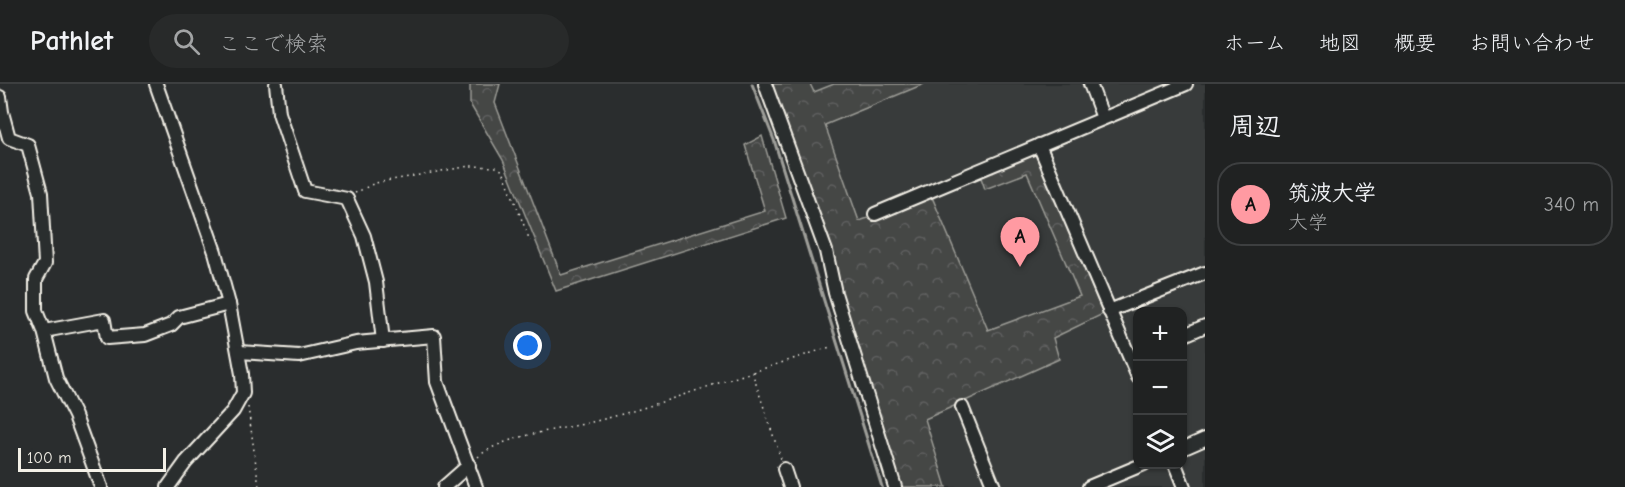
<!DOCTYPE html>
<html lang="ja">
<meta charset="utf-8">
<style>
:root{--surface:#202222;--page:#282a2a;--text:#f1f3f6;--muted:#a2a4a5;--line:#3d3f40;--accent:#ff9aa2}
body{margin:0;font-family:"Comic Neue","Klee One",sans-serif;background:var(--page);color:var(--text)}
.controls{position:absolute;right:18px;bottom:18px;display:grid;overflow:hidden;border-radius:12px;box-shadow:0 2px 4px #0004}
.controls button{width:54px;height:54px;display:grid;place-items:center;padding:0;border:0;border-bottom:2px solid var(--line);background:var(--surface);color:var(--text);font:30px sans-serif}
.scale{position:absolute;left:18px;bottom:15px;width:148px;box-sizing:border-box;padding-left:6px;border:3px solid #f4f1e8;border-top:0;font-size:16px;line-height:21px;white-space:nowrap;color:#f4f1e8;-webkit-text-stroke:4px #2a2d2e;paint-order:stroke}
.you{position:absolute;left:528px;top:262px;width:21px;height:21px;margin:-15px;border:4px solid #fff;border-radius:50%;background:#1a73e8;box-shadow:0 0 0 9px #1a73e833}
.badge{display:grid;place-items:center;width:39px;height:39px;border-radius:50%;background:var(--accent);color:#111;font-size:20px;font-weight:700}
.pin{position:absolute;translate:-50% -50px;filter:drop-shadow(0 2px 3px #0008)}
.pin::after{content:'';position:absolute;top:32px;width:21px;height:18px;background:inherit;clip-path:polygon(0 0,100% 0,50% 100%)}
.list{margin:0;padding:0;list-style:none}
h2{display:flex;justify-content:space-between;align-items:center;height:78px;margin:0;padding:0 24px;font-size:26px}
h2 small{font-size:20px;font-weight:400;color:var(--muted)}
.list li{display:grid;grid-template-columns:39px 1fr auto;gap:18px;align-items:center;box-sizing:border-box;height:84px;margin:0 12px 12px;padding:0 12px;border:2px solid var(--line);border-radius:24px}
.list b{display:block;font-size:22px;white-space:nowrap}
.list p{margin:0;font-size:20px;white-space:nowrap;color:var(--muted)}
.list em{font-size:20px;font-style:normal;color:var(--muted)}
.icon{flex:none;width:33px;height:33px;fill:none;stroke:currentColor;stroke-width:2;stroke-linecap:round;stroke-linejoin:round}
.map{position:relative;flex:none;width:1205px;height:403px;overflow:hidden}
header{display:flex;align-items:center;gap:36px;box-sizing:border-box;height:84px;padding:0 30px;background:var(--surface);border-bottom:2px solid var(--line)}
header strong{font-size:28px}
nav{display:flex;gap:33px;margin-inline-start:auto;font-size:21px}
.search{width:420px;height:54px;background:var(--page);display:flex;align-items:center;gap:15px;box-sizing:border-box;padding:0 21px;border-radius:33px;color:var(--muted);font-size:22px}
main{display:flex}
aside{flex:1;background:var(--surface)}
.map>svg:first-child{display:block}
.built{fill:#373a3a;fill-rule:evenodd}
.forest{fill:url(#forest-crowns);stroke:#9c9c96;stroke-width:1.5}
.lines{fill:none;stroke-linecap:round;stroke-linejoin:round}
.stream{stroke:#9f9f9a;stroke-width:3}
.minor-casing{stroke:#f4f1e8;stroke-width:16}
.path{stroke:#f4f1e8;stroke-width:1.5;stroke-dasharray:1.5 4.5;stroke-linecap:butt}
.minor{stroke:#2a2d2e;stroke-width:12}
</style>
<header>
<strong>Pathlet</strong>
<div class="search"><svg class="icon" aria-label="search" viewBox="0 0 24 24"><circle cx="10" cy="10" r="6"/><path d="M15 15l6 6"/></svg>ここで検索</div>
<nav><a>ホーム</a><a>地図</a><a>概要</a><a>お問い合わせ</a></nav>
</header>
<main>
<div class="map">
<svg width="1205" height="403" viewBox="0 0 1205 403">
<defs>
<pattern id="forest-crowns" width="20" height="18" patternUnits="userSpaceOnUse" patternTransform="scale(1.5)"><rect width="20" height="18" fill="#444645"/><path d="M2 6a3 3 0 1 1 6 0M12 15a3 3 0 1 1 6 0" fill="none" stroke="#606160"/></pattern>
</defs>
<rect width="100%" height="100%" fill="#2a2d2e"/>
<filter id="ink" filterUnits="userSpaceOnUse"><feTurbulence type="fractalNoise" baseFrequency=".0167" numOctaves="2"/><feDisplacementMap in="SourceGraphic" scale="12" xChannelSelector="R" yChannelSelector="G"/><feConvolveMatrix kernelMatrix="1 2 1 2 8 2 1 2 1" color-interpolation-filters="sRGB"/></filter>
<g filter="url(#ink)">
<!-- built -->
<path class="built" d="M771,0H1205V403H902L840,207ZM1138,228H1182V380H1138Z"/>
<!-- forest -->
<g class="forest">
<path d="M470,0H500L495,19L561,191L765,127L745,61L762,52L786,134L556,207L503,76L470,20Z"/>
<path d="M771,0H810L814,8L834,0H924L825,41L859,137L932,113L988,246L1080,212L1027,89L985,105L980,91L1036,67L1103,230L1053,254L1059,275L925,335L946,403H902L840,207Z"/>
</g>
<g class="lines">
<!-- stream -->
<path class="stream" d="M752,0L774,56L882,403"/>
<defs>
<g id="minor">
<path d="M156,0L215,168L229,220L242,290L243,309L233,327L186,378L168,403"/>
<path d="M276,0L279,29L305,107L347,115L364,152L376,198L383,257"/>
<path d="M765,0L826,167L835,209L895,403"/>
<path d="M1090,0L1103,34"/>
<path d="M0,13L2,28L9,54L28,61L41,109L45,179L36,195V227L44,247L104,236L107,254L145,251L171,241L179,233L229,220"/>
<path d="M1039,61L1138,293"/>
<path d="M875,130L1186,0"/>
<path d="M1109,227L1205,189"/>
<path d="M44,247L56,294L75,332L101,403"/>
<path d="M1182,252L1205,242"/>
<path d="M239,268L299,272L356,259L434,252L437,298L476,403"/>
<path d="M962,323L994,403"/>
<path d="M1182,365L1205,355"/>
<path d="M1175,380L1184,403"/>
<path d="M784,385L790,403"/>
<path d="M444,403L469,381"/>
<path d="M1089,403L1144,380"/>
</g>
</defs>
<!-- minor casing -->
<use href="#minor" class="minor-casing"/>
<!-- path -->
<g class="path">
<path d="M355,109L375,99L470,82L497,83L503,87L530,157"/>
<path d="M753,288L830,263"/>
<path d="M248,323L259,403"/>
<path d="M478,373C502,351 561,346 592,338C646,325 699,305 752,288L781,375"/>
</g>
<!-- minor -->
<use href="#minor" class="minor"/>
</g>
</g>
</svg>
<div class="controls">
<button>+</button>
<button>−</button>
<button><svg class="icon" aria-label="layers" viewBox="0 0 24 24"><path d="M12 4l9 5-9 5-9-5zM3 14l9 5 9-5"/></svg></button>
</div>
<div class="scale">100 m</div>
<div class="you"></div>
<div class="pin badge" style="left:1020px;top:183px">A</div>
</div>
<aside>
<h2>周辺<small></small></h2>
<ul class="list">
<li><span class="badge">A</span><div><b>筑波大学</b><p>大学</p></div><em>340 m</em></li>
</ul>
</aside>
</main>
